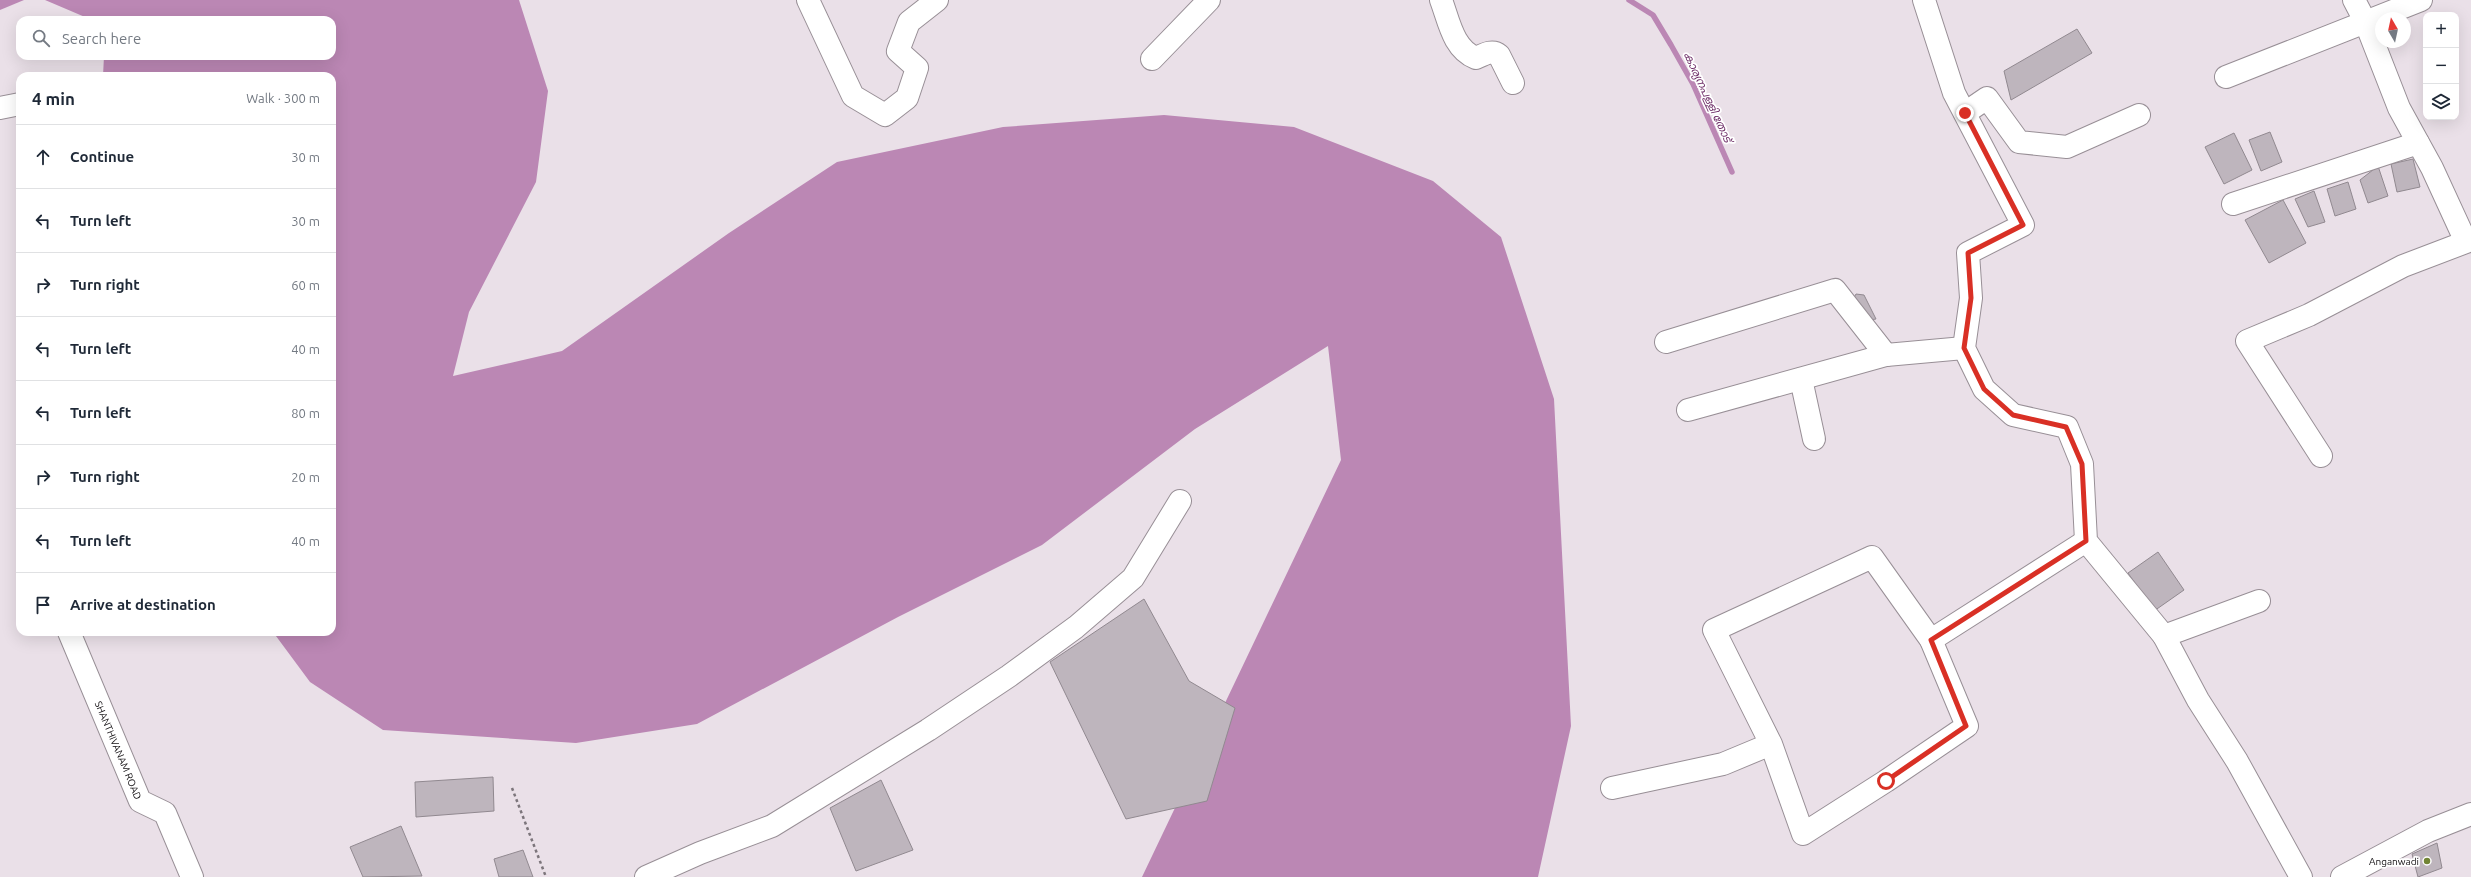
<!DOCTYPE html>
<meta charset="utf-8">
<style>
:root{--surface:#fff;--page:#f6f6f7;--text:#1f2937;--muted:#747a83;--line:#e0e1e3}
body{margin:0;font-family:Ubuntu,"Noto Sans Malayalam",sans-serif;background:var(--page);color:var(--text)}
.controls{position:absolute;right:12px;top:12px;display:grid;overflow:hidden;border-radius:8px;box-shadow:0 4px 16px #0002}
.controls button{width:36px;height:36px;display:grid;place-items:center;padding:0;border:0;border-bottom:1px solid var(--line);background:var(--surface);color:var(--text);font:20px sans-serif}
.compass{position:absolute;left:2375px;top:12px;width:36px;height:36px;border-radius:50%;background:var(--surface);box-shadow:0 4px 16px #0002;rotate:351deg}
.stop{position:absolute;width:12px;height:12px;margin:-9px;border:3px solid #d93025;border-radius:50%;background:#fff}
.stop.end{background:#d93025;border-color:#fff;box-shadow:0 1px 4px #0008}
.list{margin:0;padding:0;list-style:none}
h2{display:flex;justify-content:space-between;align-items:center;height:52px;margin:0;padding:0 16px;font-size:17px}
h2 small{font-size:13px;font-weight:400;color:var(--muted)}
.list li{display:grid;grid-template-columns:26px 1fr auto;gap:12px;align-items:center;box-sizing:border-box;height:64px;padding:0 16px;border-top:1px solid var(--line)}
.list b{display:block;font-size:15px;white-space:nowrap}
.list em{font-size:13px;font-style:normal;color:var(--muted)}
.icon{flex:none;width:22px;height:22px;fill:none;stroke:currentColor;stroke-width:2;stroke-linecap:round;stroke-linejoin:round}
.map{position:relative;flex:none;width:2471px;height:877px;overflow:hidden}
.search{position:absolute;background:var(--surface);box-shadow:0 4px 16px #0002;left:16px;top:16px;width:320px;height:44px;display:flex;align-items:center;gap:10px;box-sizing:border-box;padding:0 14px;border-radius:12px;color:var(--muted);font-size:15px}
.panel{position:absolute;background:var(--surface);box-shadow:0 4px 16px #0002;left:16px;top:72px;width:320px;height:564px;border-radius:12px}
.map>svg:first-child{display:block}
.water{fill:#bb87b4}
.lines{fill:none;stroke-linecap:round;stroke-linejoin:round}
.stream{stroke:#bb87b4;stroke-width:5.5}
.building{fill:#beb5bd;stroke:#918990}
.minor-casing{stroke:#988f96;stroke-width:24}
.path{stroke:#7c757b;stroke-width:2.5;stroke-dasharray:3 3;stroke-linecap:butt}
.minor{stroke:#fff;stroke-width:22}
.route{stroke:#d93025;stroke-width:5}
.poi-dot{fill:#718434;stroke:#fff;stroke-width:1.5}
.labels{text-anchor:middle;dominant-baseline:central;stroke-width:3.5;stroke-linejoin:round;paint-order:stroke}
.street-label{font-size:10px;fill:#100d10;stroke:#fff}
.poi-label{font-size:10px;fill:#100d10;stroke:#fff;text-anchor:end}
.water-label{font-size:11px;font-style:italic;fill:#6c2c66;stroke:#fff}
</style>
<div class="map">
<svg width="2471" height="877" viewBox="0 0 2471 877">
<rect width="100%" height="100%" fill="#eae0e8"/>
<!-- water -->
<g class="water">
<path d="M0,0H24L0,10Z"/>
<path d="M45,0H519L548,91L536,182L469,312L453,376L562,351L729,233L837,162L1003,127L1164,115L1294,127L1433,181L1501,237L1554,399L1571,726L1538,877H1142L1341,460L1328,346L1195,429L1042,545L898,617L697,724L576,743L383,730L310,682L273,632H332V76H103L104,56H332V20H92Z"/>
</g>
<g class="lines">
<!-- stream -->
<path class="stream" d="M1629,0L1653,15L1671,45L1693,84L1732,172"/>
</g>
<!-- building -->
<g class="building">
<path d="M2077,29L2092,53L2011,100L2004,71Z"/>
<path d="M2270,132L2282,162L2261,171L2249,140Z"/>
<path d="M2234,133L2252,170L2224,184L2205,147Z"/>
<path d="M2413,159L2420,187L2397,192L2391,164Z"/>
<path d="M2378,166L2388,196L2368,203L2360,180Z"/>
<path d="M2348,182L2356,209L2335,216L2327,189Z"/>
<path d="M2314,191L2325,222L2308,227L2295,199Z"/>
<path d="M2283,200L2306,243L2269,263L2245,220Z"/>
<path d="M1856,294L1864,295L1876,319L1863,321L1852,301Z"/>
<path d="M2158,552L2184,590L2154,611L2128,573Z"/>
<path d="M1144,599L1189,681L1235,708L1207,801L1126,819L1050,662Z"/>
<path d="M493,777L494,811L416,817L415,782Z"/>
<path d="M881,780L913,850L856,871L830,808Z"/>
<path d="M401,826L422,876L363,877L350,847Z"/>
<path d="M2437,843L2442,868L2418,877L2412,854Z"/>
<path d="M523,850L533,877H499L494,859Z"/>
</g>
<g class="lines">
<defs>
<g id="minor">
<path d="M808,0L853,96L885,115L907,98L917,68L898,51L909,22L937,0"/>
<path d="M1441,0C1449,21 1453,49 1476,58C1483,55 1492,49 1499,55L1513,83"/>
<path d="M1924,0L1954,93L2023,225L1968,253L1971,298L1964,348L1984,389L2013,415L2067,427L2082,464L2086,541L2164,636"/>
<path d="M1152,59L1209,0"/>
<path d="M2226,77L2421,0"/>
<path d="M0,108L20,104"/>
<path d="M1965,113L1987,98L2019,142L2067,147L2139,115"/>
<path d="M2233,204L2418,143"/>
<path d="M1666,342L1835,290L1886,355"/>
<path d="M1801,379L1814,439"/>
<path d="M1688,410L1886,355L1964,348"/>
<path d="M2321,456L2247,341L2309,315L2403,266L2466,242L2432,168L2399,108L2365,21L2354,0"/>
<path d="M2259,601L2164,636L2198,700L2237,761L2301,877"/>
<path id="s1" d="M69,632L140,801L165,813L192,877"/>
<path d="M1931,640L2086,541"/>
<path d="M1612,788L1723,764L1771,744L1803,834L1886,781L1967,726L1931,640L1872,557L1714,630L1771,744"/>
<path d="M646,877L700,853L772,826L928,730L1009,676L1076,627L1133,578L1180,501"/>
<path d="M2342,877L2428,831L2471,814"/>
</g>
</defs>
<!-- minor casing -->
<use href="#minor" class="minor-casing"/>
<!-- path -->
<path class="path" d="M512,788L546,877"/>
<!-- minor -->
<use href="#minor" class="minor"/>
</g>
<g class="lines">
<!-- route -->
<path class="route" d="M1886,781L1966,726L1931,640L2086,541L2082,464L2066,427L2013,415L1984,389L1964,348L1971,298L1968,253L2023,225L1965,113"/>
</g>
<!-- markers -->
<circle class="poi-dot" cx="2427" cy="861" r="4"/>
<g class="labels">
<!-- street labels -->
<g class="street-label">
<text stroke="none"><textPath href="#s1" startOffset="128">SHANTHIVANAM ROAD</textPath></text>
</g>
<!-- poi labels -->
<g class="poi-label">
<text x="2419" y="861">Anganwadi</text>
</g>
<!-- water labels -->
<g class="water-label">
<text transform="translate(1708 97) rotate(65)">കാര്യനപള്ളി തോട്</text>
</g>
</g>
</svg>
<div class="controls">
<button>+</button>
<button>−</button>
<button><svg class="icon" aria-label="layers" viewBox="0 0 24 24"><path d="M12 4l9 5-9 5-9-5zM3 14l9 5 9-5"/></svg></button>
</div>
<svg class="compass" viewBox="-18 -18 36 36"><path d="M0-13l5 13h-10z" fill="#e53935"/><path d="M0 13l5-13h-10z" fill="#747a83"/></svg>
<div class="stop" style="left:1886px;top:781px"></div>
<div class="stop end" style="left:1965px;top:113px"></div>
<div class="search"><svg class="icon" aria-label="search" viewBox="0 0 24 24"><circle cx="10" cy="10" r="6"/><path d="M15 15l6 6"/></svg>Search here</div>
<section class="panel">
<h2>4 min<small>Walk · 300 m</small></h2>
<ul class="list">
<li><svg class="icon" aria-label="ahead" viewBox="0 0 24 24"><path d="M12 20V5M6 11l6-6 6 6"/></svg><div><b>Continue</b></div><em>30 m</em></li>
<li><svg class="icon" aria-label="left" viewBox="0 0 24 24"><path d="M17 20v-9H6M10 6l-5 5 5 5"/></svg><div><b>Turn left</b></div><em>30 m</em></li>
<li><svg class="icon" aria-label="right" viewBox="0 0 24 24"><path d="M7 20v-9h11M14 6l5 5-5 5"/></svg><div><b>Turn right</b></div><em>60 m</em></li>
<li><svg class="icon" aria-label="left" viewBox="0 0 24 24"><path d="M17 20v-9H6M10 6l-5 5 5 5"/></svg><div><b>Turn left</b></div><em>40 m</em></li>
<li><svg class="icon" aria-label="left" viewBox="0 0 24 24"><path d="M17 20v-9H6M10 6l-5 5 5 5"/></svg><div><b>Turn left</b></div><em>80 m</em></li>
<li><svg class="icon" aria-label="right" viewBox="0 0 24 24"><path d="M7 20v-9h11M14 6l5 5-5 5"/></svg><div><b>Turn right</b></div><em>20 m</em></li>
<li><svg class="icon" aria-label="left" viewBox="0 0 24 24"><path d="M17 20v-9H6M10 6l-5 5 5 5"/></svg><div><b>Turn left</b></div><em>40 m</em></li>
<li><svg class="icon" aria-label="arrive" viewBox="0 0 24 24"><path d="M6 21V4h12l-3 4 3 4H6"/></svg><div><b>Arrive at destination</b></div></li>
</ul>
</section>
</div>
